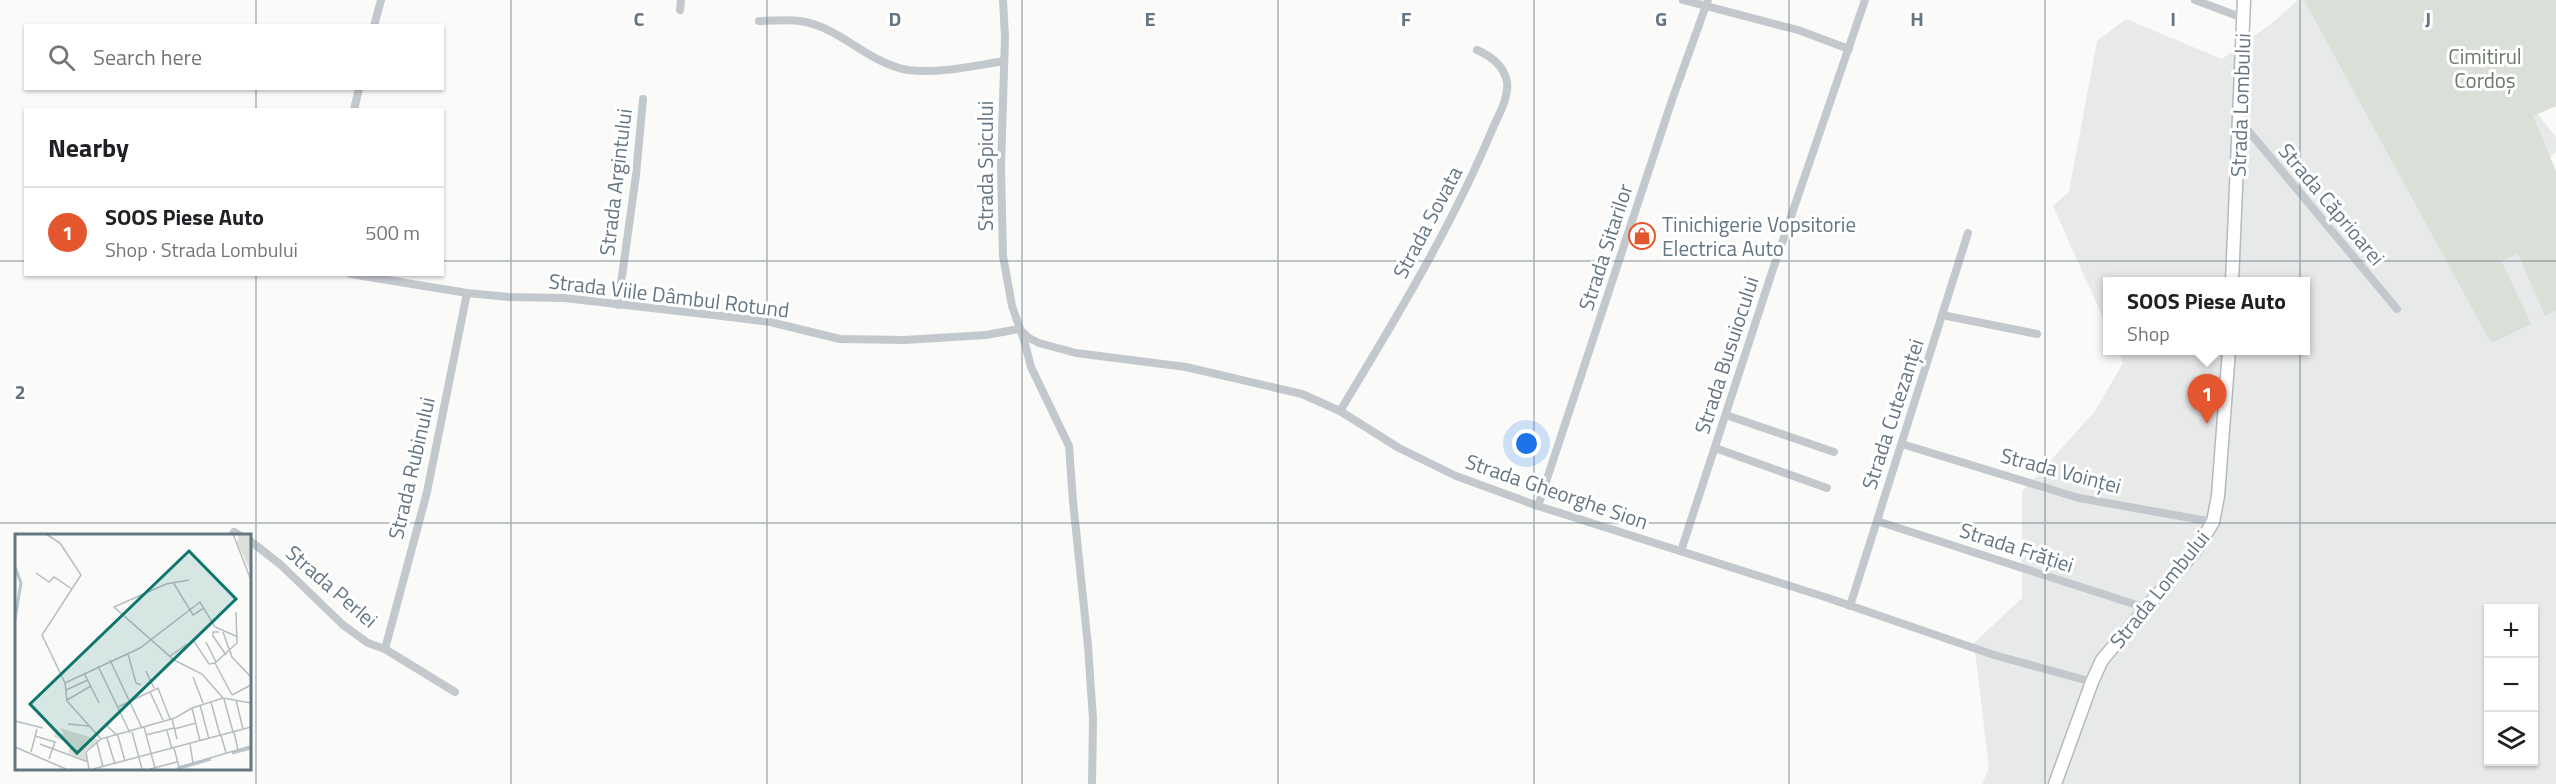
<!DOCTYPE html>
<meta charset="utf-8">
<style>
:root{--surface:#fff;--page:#f2f2f2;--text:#202124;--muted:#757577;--line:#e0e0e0;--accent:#e4572e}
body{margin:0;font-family:"Titillium Web",sans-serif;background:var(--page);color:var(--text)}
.controls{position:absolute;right:18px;bottom:18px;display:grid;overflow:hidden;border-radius:0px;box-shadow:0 2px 4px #0004}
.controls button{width:54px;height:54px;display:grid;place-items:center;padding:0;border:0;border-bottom:2px solid var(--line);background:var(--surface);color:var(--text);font:30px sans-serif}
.you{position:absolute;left:1527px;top:444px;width:21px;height:21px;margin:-15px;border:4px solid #fff;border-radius:50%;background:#1a73e8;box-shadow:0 0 0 9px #1a73e833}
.badge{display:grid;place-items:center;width:39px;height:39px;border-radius:50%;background:var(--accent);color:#fff;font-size:20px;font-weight:700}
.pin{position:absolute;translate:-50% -50px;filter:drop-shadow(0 2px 3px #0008)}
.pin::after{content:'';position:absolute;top:32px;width:21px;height:18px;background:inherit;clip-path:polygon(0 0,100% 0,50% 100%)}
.popup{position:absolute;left:2103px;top:277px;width:207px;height:78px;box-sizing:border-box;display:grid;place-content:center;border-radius:0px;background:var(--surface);filter:drop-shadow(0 2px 4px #0005);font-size:20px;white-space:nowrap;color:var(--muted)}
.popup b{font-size:22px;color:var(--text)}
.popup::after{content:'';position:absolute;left:50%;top:100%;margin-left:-12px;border:12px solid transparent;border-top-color:var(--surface)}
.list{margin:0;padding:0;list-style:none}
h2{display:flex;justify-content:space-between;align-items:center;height:78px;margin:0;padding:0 24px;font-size:26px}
h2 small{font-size:20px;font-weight:400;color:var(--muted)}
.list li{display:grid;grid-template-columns:39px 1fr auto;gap:18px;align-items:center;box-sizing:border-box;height:90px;padding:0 24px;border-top:2px solid var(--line)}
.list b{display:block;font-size:22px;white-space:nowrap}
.list p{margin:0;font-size:20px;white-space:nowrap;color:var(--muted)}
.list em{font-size:20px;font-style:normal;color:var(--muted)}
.icon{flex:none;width:33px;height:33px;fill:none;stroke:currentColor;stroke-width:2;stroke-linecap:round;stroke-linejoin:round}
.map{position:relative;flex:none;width:2556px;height:784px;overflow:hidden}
.search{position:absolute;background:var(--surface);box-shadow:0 2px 4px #0004;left:24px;top:24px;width:420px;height:66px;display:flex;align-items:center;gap:15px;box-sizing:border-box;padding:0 21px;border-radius:0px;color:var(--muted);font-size:22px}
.panel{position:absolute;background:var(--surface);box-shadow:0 2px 4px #0004;left:24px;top:108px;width:420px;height:168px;border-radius:0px}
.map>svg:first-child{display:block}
.built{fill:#e8e9e9;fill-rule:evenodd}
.green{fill:#dadfd7}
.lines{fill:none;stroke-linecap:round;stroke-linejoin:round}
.secondary-casing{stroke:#b3babf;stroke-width:15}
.street{stroke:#c3c8cc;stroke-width:8}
.secondary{stroke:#fff;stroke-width:12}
.grid{fill:none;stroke:#657683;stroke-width:1.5;stroke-opacity:0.55}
.labels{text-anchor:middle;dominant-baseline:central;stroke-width:6;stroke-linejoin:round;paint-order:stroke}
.park-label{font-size:21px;fill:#687a64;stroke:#fff}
.street-label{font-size:21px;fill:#657683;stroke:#fff}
.poi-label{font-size:21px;fill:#657683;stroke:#fff;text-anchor:start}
.inset-river{fill:none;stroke:#bbc7cb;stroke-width:3}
.inset-road{fill:none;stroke:#b5bdc2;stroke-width:1.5}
.view{fill:#0f766e;fill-opacity:0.15;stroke:#0f766e;stroke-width:3}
.inset-edge{fill:none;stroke:#657683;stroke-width:3}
.grid-label{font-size:20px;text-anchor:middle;font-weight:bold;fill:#657683;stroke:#fff;stroke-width:6;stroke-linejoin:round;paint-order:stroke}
</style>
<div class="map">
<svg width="2556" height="784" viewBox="0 0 2556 784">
<rect width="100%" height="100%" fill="#fafaf8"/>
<!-- built -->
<path class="built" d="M2298,0H2430L2505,73L2556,137V152L2514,193L2556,228V784H1982L1989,768L1974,643L2022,598V492L2095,411L2123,363L2118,351L2306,350V282H2108V329L2053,206L2069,192L2097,41L2126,19L2222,59L2271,24ZM2488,608H2534V762H2488Z"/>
<!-- green -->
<path class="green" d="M2304,0H2556V106L2533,116L2556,171V311L2545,316L2518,254L2502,261L2487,230L2531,324L2491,343Z"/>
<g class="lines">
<defs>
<g id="secondary">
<path d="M2232,282L2244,0"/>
<path d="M2055,784L2092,682L2102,660L2195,551L2213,522L2218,496L2229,350"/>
</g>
</defs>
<!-- secondary casing -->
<use href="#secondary" class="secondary-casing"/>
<!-- street -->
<g class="street">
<path d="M1003,0L1005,37L1001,167L1003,256L1012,306L1024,340L1031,367L1069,446L1073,501L1088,646L1093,719L1092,784"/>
<path d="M1683,0L1798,30L1849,49"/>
<path d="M2195,0L2243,18"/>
<path d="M680,10L681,0"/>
<path d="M759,21C772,21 787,19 800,21C839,26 869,64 908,70C939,74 973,66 1004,61"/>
<path d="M374,26L381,0"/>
<path d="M354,110L359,88"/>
<path d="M2239,123L2246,128L2397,309"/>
<path d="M351,274L467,293L509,297L564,298L722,316L770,322L840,339L904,340L986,335L1019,329"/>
<path d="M618,305L636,175L643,99"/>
<path d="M1942,315L2037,334"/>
<path d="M1019,329L1029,338L1039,343L1076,353L1186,367L1302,394L1340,411L1399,448L1456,476L1538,506L1828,598L1994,655L2092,682"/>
<path d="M1340,411C1395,320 1451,228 1492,130C1498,116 1509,98 1507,82C1504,66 1491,56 1477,50"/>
<path d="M1726,415L1834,452"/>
<path d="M1902,444L2079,498L2213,522"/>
<path d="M1715,448L1827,488"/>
<path d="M1538,506L1672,100L1708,0"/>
<path d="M1877,521L2146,608"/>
<path d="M234,532L239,535"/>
<path d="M249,540L281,565L343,625L368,643L385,649L455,692"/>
<path d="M1681,551L1771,275L1865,0"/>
<path d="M1850,606L1968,233"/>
<path d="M385,649L427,492L467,293"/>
</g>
<!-- secondary -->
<use href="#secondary" class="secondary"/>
</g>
<!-- grid -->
<path class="grid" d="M256,0V26M511,0V784M767,0V784M1022,0V784M1278,0V784M1534,0V784M1789,0V784M2045,0V784M2300,0V784M256,88V110M0,261H26M442,261H2556M256,274V784M0,523H2556"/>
<!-- icons -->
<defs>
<symbol id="shop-ring" viewBox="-11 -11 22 22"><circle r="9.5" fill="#fff" stroke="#e4572e" stroke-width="1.5"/><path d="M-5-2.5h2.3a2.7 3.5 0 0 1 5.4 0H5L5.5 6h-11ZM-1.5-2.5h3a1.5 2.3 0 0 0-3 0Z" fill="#e4572e"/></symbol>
</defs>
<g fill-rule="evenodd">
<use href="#shop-ring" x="1627" y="221" width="30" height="30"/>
</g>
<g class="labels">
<!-- park labels -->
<g class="park-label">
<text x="2485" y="56">Cimitirul<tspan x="2485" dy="24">Cordoș</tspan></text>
</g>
<!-- street labels -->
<g class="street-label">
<text transform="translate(2240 105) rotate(-88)">Strada Lombului</text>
<text transform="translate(985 166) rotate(-90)">Strada Spicului</text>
<text transform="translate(615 182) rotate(-83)">Strada Argintului</text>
<text transform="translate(2332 204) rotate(50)">Strada Căprioarei</text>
<text transform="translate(1427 222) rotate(-62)">Strada Sovata</text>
<text transform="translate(1605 247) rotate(-72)">Strada Sitarilor</text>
<text transform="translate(669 295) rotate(7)">Strada Viile Dâmbul Rotund</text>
<text transform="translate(1726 355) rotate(-72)">Strada Busuiocului</text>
<text transform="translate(1892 414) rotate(-72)">Strada Cutezanței</text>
<text transform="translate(411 468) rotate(-77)">Strada Rubinului</text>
<text transform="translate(2061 470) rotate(15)">Strada Voinței</text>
<text transform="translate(1557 491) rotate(19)">Strada Gheorghe Sion</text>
<text transform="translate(2017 547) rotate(18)">Strada Frăției</text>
<text transform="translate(332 586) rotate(41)">Strada Perlei</text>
<text transform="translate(2159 589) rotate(-51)">Strada Lombului</text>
</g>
<!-- poi labels -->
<g class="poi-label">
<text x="1662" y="224">Tinichigerie Vopsitorie<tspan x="1662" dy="24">Electrica Auto</tspan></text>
</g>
</g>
<!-- overview -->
<g transform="translate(15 534)">
<rect width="236" height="236" fill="#fafaf8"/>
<path d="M224,0H235V36L222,8ZM45,194L85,206L70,217L72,227L53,219L56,210L39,203L40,199L49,200Z" fill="#dadfd7"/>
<path class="inset-river" d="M0,33L6,49L0,85M217,219L236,214M162,235L196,225"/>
<path class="inset-road" d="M31,0L45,9L66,41L27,101L50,149L52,167L86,205M218,0L236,46M21,39L34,48L39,43L57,55M174,46L151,50L99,73L159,126L187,140L208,164M158,48L178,81L189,74M204,98H198V102L211,121M208,98L217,123L236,143M178,106L194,130L200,129L222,109L221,78M191,108L201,128M113,120L121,149L126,151M155,122L172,110M95,126L127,194M200,129L217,161M83,132L115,199M131,137L139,154M69,139L84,169M178,143L188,169M50,149L125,114L185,68L200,93L223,103M51,156L73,146M135,158L148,186M217,161L236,151M209,165L218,198M52,166L76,152M221,166L228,195M196,168L205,201M185,171L194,205M103,173L143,154L155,185M177,174L185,207M157,185L162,205M0,187L28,194M53,190L74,192M92,192L103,202L110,227M129,193L140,234M159,195L181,189M152,197L157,215M117,198L127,235M219,198L223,216M131,201L159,194M206,201L211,219M20,202L40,208L34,225M92,204L100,230M86,205L160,184L177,174L208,164L236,169M82,209L88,233M25,210L73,228M175,210L178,229M0,213L51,235M159,214L164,233L236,212M16,218L22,195M74,235L71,218L86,205M78,235L236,193M135,235L162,228"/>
<path class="view" d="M174,17L221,65L62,219L15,170Z"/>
<rect width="236" height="236" class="inset-edge"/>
</g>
<g class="grid-label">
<text x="639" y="26">C</text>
<text x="895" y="26">D</text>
<text x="1150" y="26">E</text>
<text x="1406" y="26">F</text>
<text x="1661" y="26">G</text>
<text x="1917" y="26">H</text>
<text x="2173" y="26">I</text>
<text x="2428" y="26">J</text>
<text x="20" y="399">2</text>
</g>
</svg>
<div class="controls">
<button>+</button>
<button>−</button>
<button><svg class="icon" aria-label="layers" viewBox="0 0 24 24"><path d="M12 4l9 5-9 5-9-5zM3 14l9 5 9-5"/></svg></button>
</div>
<div class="you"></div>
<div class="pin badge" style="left:2207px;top:424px">1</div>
<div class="popup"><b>SOOS Piese Auto</b>Shop</div>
<div class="search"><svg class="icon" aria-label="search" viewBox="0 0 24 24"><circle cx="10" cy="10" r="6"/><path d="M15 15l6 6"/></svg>Search here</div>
<section class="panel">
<h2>Nearby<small></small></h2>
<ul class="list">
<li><span class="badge">1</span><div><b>SOOS Piese Auto</b><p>Shop · Strada Lombului</p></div><em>500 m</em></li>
</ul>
</section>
</div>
